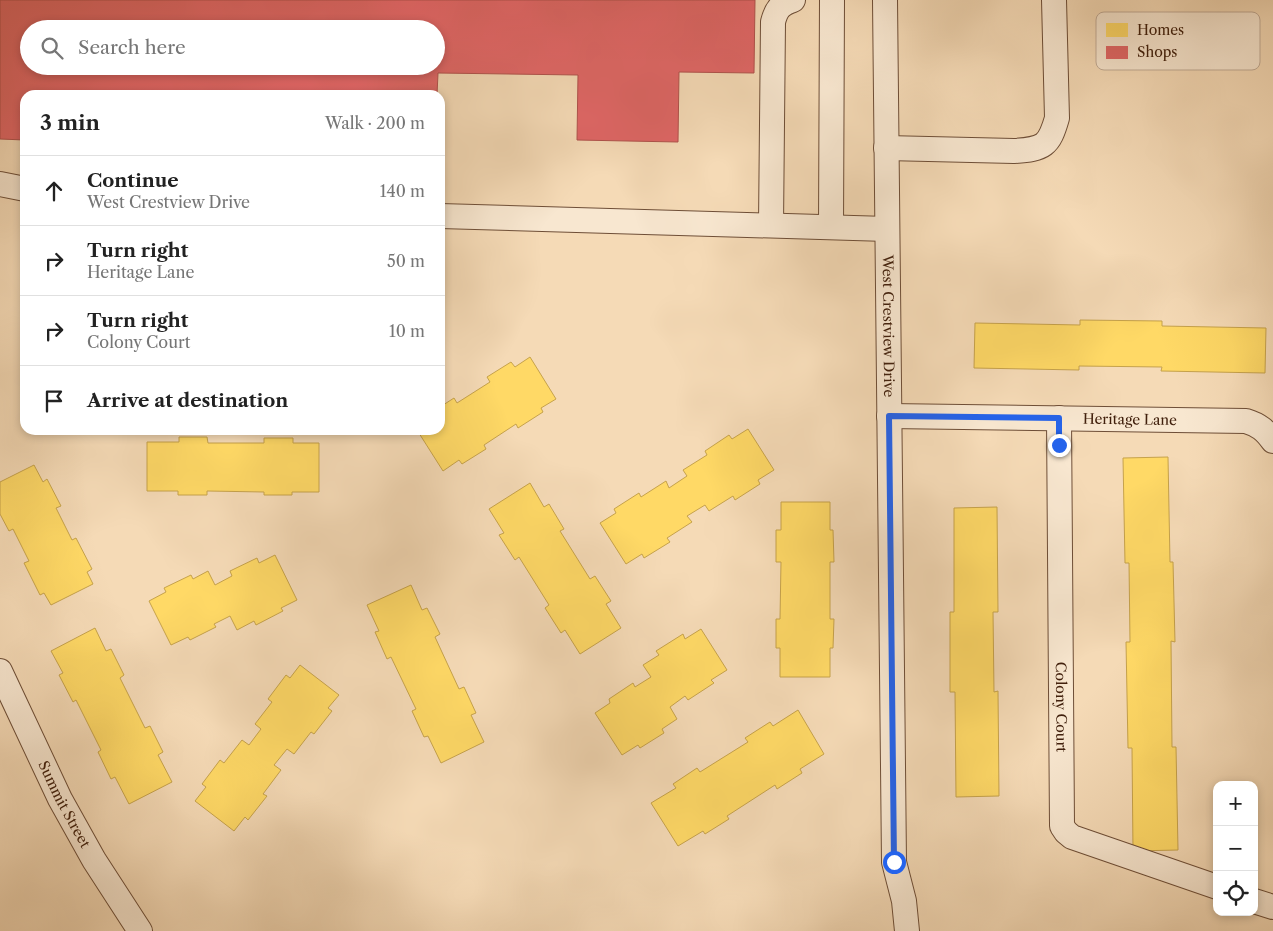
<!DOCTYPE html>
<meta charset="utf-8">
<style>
:root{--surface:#fff;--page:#f2f2f2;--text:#222;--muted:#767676;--line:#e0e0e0}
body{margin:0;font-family:"Libre Caslon Text",serif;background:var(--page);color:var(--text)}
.controls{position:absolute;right:15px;bottom:15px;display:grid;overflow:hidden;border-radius:10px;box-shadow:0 2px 8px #0003}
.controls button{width:45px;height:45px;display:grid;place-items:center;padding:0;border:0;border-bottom:1px solid var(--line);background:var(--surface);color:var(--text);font:25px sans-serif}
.stop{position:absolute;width:15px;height:15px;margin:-11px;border:4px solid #2563eb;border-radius:50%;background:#fff}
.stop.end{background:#2563eb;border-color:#fff;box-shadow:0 1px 5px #0008}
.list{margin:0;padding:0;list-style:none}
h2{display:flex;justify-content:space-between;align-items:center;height:65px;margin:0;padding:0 20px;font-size:21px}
h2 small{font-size:16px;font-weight:400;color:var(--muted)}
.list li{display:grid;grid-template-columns:32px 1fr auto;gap:15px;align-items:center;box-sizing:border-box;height:70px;padding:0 20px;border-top:1px solid var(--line)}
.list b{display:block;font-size:19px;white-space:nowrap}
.list p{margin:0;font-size:16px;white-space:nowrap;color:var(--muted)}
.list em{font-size:16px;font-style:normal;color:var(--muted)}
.icon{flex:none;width:28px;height:28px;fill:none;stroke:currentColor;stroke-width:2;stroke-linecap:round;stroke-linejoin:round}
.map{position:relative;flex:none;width:1273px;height:931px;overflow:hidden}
.search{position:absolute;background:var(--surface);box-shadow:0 2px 8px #0003;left:20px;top:20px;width:425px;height:55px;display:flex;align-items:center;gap:12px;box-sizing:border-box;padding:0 18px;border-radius:28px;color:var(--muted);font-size:19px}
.panel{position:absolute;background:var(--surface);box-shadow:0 2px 8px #0003;left:20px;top:90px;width:425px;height:345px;border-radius:15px}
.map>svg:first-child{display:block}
.homes{fill:#ffd966;stroke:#c6a24b}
.shops{fill:#e06666;stroke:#b0514b;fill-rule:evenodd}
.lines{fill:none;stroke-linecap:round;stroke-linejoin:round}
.minor-casing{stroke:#6e4e37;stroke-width:26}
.minor{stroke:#f8e7d0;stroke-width:24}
.route{stroke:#2563eb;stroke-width:6}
.labels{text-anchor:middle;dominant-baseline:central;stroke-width:5;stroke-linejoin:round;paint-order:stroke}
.street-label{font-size:14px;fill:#41200d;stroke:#f8e7d0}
.key{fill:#f8e7d0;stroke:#c1ab96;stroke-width:1}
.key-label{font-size:14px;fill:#41200d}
</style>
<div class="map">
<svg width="1273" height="931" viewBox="0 0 1273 931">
<rect width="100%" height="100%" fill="#f5dab6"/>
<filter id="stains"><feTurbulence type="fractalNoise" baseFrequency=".004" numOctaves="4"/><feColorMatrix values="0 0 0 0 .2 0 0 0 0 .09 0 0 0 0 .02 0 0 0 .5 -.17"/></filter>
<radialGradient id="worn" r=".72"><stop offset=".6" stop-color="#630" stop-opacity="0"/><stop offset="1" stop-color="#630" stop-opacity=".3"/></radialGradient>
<!-- homes -->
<g class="homes">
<path d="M1080,320L1162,321V326L1266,328L1265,373L1161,371L1162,367L1079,366V370L974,368L975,323L1080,325Z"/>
<path d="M530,357L556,399L541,408L543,412L518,428L516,424L484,445L486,449L462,464L459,460L443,471L417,430H440V407L454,398L457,403L490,382L487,377L511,362L515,367Z"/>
<path d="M748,429L774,470L758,480L760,484L735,500L733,496L709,511L705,505L687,516L692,522L667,538L670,542L644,558L642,554L626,564L600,523L616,513L614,509L639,493L641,497L666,481L669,488L687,476L683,470L707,455L705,451L729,435L732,439Z"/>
<path d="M179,437H207L208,443H264V438H293V443H319V492H292V495H264V492L207,491V495H178V491H147V442H179Z"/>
<path d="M1168,457L1170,562H1173L1175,642L1171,641L1172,747H1176L1178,850L1133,851L1132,748H1128L1126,642H1130L1129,563H1125L1123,458Z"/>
<path d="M34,465L43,482L47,479L61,506L56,508L72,540L76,538L92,569L87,572L93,584L51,605L44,593L40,595L24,563L29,561L13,529L9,531L0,514V482Z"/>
<path d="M530,483L544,507L549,504L564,529L560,531L590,579L595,576L611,601L606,604L621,628L580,654L565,630L561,633L545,608L549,605L519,557L515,560L499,535L504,533L489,509Z"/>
<path d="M781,502H830V530H833L834,562H830V619H834L833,648H830V677H780V648H776V619H780L781,562H776V530H781Z"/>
<path d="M997,507L998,612H993L994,692L998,691L999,796L956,797L955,692H950V612H954V508Z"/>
<path d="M275,555L297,600L281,608L283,611L256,625L254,621L237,630L230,616L214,624L216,627L190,640L188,637L171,645L149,601L166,592L164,588L191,575L193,579L208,571L215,585L232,576L230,571L257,558L259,563Z"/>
<path d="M411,585L422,610L427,608L440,634L435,637L459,689L464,687L476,713L471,715L484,742L441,763L428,736L424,737L412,711L416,709L391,657L387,659L375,632L379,631L367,605Z"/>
<path d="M95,628L106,651L111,649L124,675L120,678L145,728L150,726L163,752L158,755L172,782L129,804L115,777L111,779L98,752L101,750L76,700L73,702L59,675L63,673L51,651Z"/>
<path d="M701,629L727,670L711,680L714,683L688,700L685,696L670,707L677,719L662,729L664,733L640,748L638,745L622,755L595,713L610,703L609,699L633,683L635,687L651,677L643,665L659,655L656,651L683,634L685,639Z"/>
<path d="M300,665L339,695L328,708L332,711L314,734L311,732L294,754L287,749L274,765L281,770L263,794L267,796L248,820L245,817L234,831L195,801L206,787L202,784L220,760L224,763L242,740L249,745L261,729L255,724L272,702L268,699L286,675L290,678Z"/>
<path d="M798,710L824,754L800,769L802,773L777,789L775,785L727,816L729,819L705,834L703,831L678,846L651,803L676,788L673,784L697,768L700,772L748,742L745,738L770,722L773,726Z"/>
</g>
<!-- shops -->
<path class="shops" d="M0,0H755L754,73L679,72L678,142L577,140L578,75L438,73L437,95H25V140L0,139ZM29,29H436V66H29Z"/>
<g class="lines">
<defs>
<g id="minor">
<path id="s1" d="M885,0L894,862L904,901L907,931"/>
<path d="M886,148L1014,151C1044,149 1049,146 1057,118L1054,0"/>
<path d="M0,184L25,189"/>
<path d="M440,216L887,229"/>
<path d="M771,225L773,22C776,10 780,4 793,0"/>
<path d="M831,227L832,0"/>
<path id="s2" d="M889,416L1246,421C1259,425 1265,430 1273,441"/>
<path id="s3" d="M1059,418L1062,826L1066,832L1072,837L1217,887"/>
<path id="s4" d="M0,671L60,799L94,860L140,931"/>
<path d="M1254,901L1273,907"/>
</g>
</defs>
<!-- minor casing -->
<use href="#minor" class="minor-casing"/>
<!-- minor -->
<use href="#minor" class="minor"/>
</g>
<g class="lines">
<!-- route -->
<path class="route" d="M894,862L889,416L1059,418V445"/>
</g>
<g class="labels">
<!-- street labels -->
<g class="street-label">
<text stroke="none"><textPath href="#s1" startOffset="326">West Crestview Drive</textPath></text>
<text stroke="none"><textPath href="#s2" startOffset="241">Heritage Lane</textPath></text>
<text stroke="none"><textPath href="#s3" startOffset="289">Colony Court</textPath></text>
<text stroke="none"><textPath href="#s4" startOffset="148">Summit Street</textPath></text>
</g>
</g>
<!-- legend -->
<rect x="1096" y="12" width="164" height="58" rx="8" class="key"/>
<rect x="1106" y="23" width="22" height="14" fill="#ffd966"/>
<rect x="1106" y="46" width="22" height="13" fill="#e06666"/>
<g class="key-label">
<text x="1137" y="35">Homes</text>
<text x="1137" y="57">Shops</text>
</g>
<rect width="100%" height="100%" filter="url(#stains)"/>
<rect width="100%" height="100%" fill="url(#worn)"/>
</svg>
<div class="controls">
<button>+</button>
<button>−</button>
<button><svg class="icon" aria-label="locate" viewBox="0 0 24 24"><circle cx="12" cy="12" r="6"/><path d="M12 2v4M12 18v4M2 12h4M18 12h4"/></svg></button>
</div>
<div class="stop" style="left:894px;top:862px"></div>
<div class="stop end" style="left:1059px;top:445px"></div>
<div class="search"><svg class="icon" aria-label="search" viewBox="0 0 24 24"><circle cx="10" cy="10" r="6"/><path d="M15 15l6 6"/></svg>Search here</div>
<section class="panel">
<h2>3 min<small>Walk · 200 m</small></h2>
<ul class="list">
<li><svg class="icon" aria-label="ahead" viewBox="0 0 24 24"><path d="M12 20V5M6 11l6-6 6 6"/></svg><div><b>Continue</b><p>West Crestview Drive</p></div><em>140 m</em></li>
<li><svg class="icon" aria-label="right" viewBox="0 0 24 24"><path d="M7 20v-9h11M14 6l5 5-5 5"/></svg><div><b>Turn right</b><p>Heritage Lane</p></div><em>50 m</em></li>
<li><svg class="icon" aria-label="right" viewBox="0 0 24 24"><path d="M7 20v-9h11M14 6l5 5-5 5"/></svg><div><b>Turn right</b><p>Colony Court</p></div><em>10 m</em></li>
<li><svg class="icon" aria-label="arrive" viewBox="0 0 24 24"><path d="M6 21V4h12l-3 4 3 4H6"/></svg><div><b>Arrive at destination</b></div></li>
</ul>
</section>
</div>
